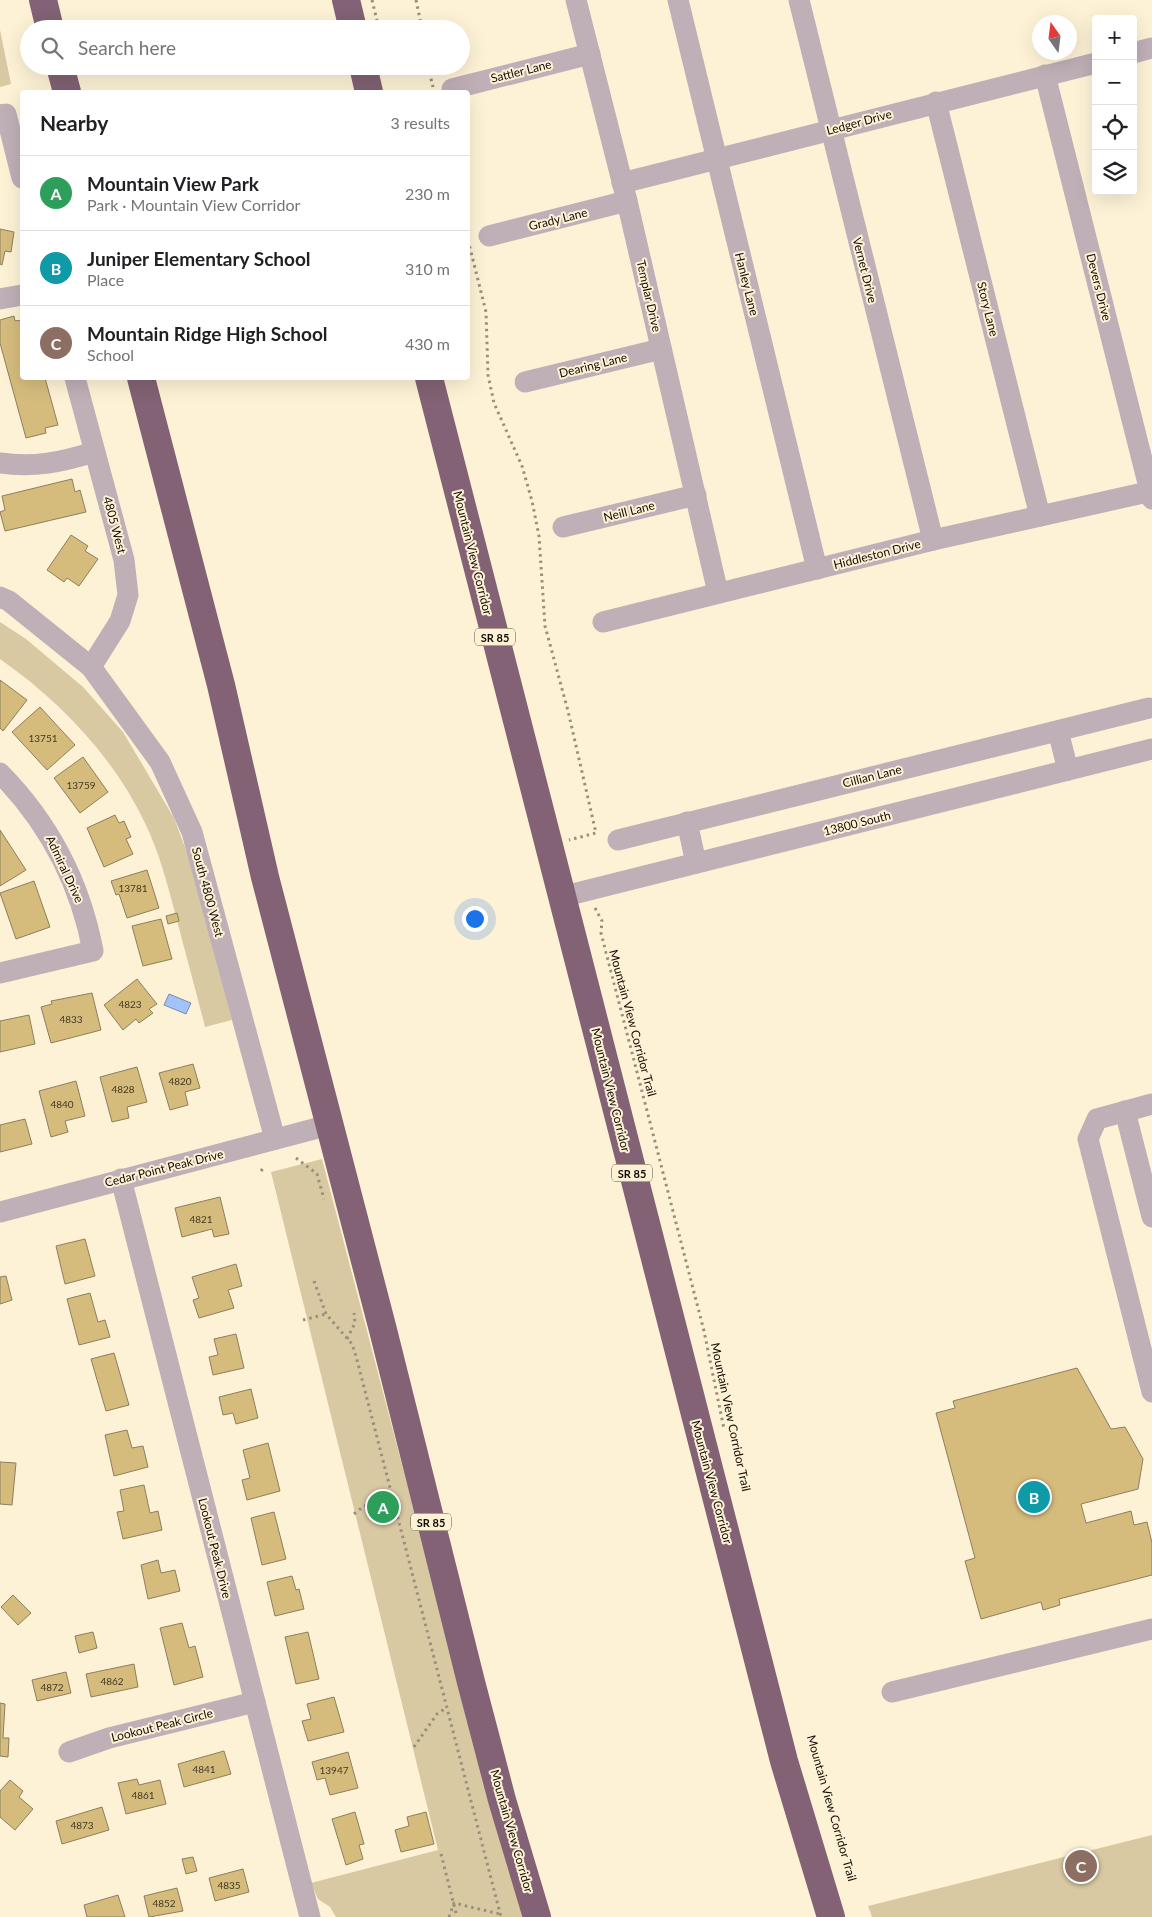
<!DOCTYPE html>
<meta charset="utf-8">
<style>
:root{--surface:#fff;--page:#f2f2f2;--text:#202124;--muted:#757577;--line:#e0e0e0;--accent:#0b8043}
body{margin:0;font-family:Lato,sans-serif;background:var(--page);color:var(--text)}
.controls{position:absolute;right:15px;top:15px;display:grid;overflow:hidden;border-radius:5px;box-shadow:0 5px 20px #0002}
.controls button{width:45px;height:45px;display:grid;place-items:center;padding:0;border:0;border-bottom:1px solid var(--line);background:var(--surface);color:var(--text);font:25px sans-serif}
.compass{position:absolute;left:1032px;top:15px;width:45px;height:45px;border-radius:50%;background:var(--surface);box-shadow:0 5px 20px #0002;rotate:346deg}
.you{position:absolute;left:474px;top:918px;width:18px;height:18px;margin:-12px;border:4px solid #fff;border-radius:50%;background:#1a73e8;box-shadow:0 0 0 8px #1a73e833}
.badge{display:grid;place-items:center;width:32px;height:32px;border-radius:50%;background:var(--accent);color:#fff;font-size:16px;font-weight:700}
.pin{position:absolute;translate:-50% -50%;border:2px solid #fff;box-shadow:0 1px 5px #0006}
.list{margin:0;padding:0;list-style:none}
h2{display:flex;justify-content:space-between;align-items:center;height:65px;margin:0;padding:0 20px;font-size:21px}
h2 small{font-size:16px;font-weight:400;color:var(--muted)}
.list li{display:grid;grid-template-columns:32px 1fr auto;gap:15px;align-items:center;box-sizing:border-box;height:75px;padding:0 20px;border-top:1px solid var(--line)}
.list b{display:block;font-size:19px;white-space:nowrap}
.list p{margin:0;font-size:16px;white-space:nowrap;color:var(--muted)}
.list em{font-size:16px;font-style:normal;color:var(--muted)}
.icon{flex:none;width:28px;height:28px;fill:none;stroke:currentColor;stroke-width:2;stroke-linecap:round;stroke-linejoin:round}
.map{position:relative;flex:none;width:1152px;height:1917px;overflow:hidden}
.search{position:absolute;background:var(--surface);box-shadow:0 5px 20px #0002;left:20px;top:20px;width:450px;height:55px;display:flex;align-items:center;gap:12px;box-sizing:border-box;padding:0 18px;border-radius:28px;color:var(--muted);font-size:19px}
.panel{position:absolute;background:var(--surface);box-shadow:0 5px 20px #0002;left:20px;top:90px;width:450px;height:290px;border-radius:5px}
.map>svg:first-child{display:block}
.green{fill:#d8c9a2}
.water{fill:#a4c2fa;stroke:#788cb0}
.building{fill:#d5bc7d;stroke:#8c7f5f}
.lines{fill:none;stroke-linecap:round;stroke-linejoin:round}
.path{stroke:#99907b;stroke-width:3;stroke-dasharray:2.5 4;stroke-linecap:butt}
.minor{stroke:#bfafb7;stroke-width:21}
.highway{stroke:#826274;stroke-width:28}
.labels{text-anchor:middle;dominant-baseline:central;stroke-width:4;stroke-linejoin:round;paint-order:stroke}
.number-label{font-size:10px;fill:#433922}
.shield{fill:#fef2d6;stroke:#595242;stroke-width:1}
.shield-label{font-size:11px;font-weight:bold;fill:#120d03}
.street-label{font-size:12px;fill:#120d03;stroke:#fef2d6}
</style>
<div class="map">
<svg width="1152" height="1917" viewBox="0 0 1152 1917">
<rect width="100%" height="100%" fill="#fef2d6"/>
<!-- green -->
<g class="green">
<path d="M0,30L11,84L0,87Z"/>
<path d="M0,622L26,639L83,687L123,732L174,818L194,871L232,1020L205,1027C196,991 186,956 177,920C168,887 160,854 145,823C113,756 60,701 0,659Z"/>
<path d="M322,1159L501,1843L523,1917H336L330,1907L318,1899L311,1883L438,1850L271,1172Z"/>
<path d="M1152,1835V1917H872L868,1906Z"/>
</g>
<!-- water -->
<path class="water" d="M169,994L191,1003L186,1014L164,1005Z"/>
<!-- building -->
<g class="building">
<path d="M0,229L14,232L11,252L5,251L2,265L0,264Z"/>
<path d="M14,316L15,321L22,320V378H45L58,425L45,428L46,433L26,438L0,343V320Z"/>
<path d="M72,479L75,492L80,490L86,512L5,531L0,512L5,510L2,496Z"/>
<path d="M71,535L88,546L85,551L98,559L79,586L67,578L64,582L47,570Z"/>
<path d="M0,680L27,700L3,731L0,728Z"/>
<path d="M40,707L75,745L47,770L12,732Z"/>
<path d="M83,757L108,792L80,813L54,778Z"/>
<path d="M115,815L119,823L124,821L131,837L126,839L133,854L104,867L87,828Z"/>
<path d="M0,830L26,870L0,886Z"/>
<path d="M147,870L159,908L127,918L119,894L116,895L111,881Z"/>
<path d="M34,881L50,927L16,939L0,893Z"/>
<path d="M177,913L179,921L168,924L166,916Z"/>
<path d="M161,919L172,959L143,966L132,926Z"/>
<path d="M137,979L157,1004L149,1009L153,1013L139,1023L136,1019L123,1030L104,1005Z"/>
<path d="M92,993L101,1030L51,1043L41,1007L52,1004L51,1001Z"/>
<path d="M29,1015L35,1044L0,1052V1021Z"/>
<path d="M193,1064L200,1088L185,1092L188,1105L170,1110L159,1073Z"/>
<path d="M137,1067L147,1102L127,1107L129,1118L112,1122L100,1077Z"/>
<path d="M76,1081L85,1116L65,1121L68,1132L51,1137L39,1091Z"/>
<path d="M25,1119L32,1144L0,1152V1125Z"/>
<path d="M220,1197L229,1234L214,1237L212,1229L182,1237L175,1208Z"/>
<path d="M85,1239L95,1276L65,1284L56,1246Z"/>
<path d="M236,1264L242,1286L228,1290L234,1308L199,1318L193,1300L199,1298L192,1277Z"/>
<path d="M6,1276L12,1300L0,1304V1277Z"/>
<path d="M90,1293L98,1322L105,1320L110,1337L79,1345L67,1299Z"/>
<path d="M236,1334L244,1368L213,1375L209,1357L218,1355L214,1339Z"/>
<path d="M114,1353L129,1405L106,1411L91,1359Z"/>
<path d="M1077,1368L1111,1429L1125,1427L1143,1459L1138,1489L1081,1504L1086,1523L1131,1511L1134,1525L1147,1522L1152,1543V1575L1059,1599L1060,1605L1043,1610L1041,1602L981,1619L965,1561L975,1558L936,1413L955,1408L953,1401Z"/>
<path d="M251,1389L258,1418L236,1424L233,1413L223,1415L219,1397Z"/>
<path d="M127,1430L132,1448L143,1446L148,1467L114,1476L105,1435Z"/>
<path d="M268,1443L280,1491L247,1500L242,1480L250,1478L243,1450Z"/>
<path d="M0,1462L16,1463L12,1505L0,1504Z"/>
<path d="M144,1485L150,1513L158,1511L162,1530L123,1539L117,1512L124,1511L120,1490Z"/>
<path d="M274,1512L286,1559L262,1565L251,1518Z"/>
<path d="M158,1560L161,1573L175,1570L180,1591L148,1599L141,1565Z"/>
<path d="M292,1576L296,1590L299,1589L304,1609L275,1616L267,1582Z"/>
<path d="M13,1595L31,1613L18,1625L1,1607Z"/>
<path d="M182,1623L189,1648L195,1646L203,1677L174,1685L160,1628Z"/>
<path d="M93,1632L97,1648L79,1653L75,1636Z"/>
<path d="M308,1632L319,1679L296,1684L285,1637Z"/>
<path d="M134,1664L138,1687L91,1697L86,1674Z"/>
<path d="M66,1672L71,1693L37,1701L32,1680Z"/>
<path d="M334,1697L344,1732L308,1741L302,1721L311,1719L307,1704Z"/>
<path d="M0,1703L5,1704L3,1738H9L8,1757L0,1756Z"/>
<path d="M224,1751L231,1774L184,1787L178,1764Z"/>
<path d="M348,1752L358,1788L330,1795L325,1778L317,1780L312,1762Z"/>
<path d="M137,1779L139,1785L160,1780L166,1804L126,1814L118,1783Z"/>
<path d="M10,1780L23,1791L19,1797L33,1809L15,1830L0,1817V1791Z"/>
<path d="M102,1807L109,1830L62,1844L56,1821Z"/>
<path d="M355,1812L364,1844L359,1845L363,1859L346,1865L332,1819Z"/>
<path d="M426,1812L434,1844L401,1852L395,1830L409,1826L407,1817Z"/>
<path d="M193,1857L197,1871L186,1874L182,1859Z"/>
<path d="M243,1869L249,1892L215,1901L209,1878Z"/>
<path d="M177,1888L183,1911L149,1917L144,1896Z"/>
<path d="M118,1895L125,1917H87L84,1905Z"/>
</g>
<g class="lines">
<!-- path -->
<g class="path">
<path d="M372,0L379,29"/>
<path d="M416,0L422,29"/>
<path d="M428,66L433,87"/>
<path d="M468,240L486,312L488,375L494,403L522,466L532,501L539,536L545,626L568,711L596,833L569,840"/>
<path d="M595,908L602,921L601,933L704,1331L724,1429"/>
<path d="M296,1158L317,1174L324,1199"/>
<path d="M261,1171L264,1167"/>
<path d="M314,1281L326,1314L352,1344L356,1356L501,1917"/>
<path d="M303,1320L326,1314"/>
<path d="M347,1339L355,1323L354,1313"/>
<path d="M354,1514L364,1506L393,1499"/>
<path d="M414,1747L437,1714L446,1708"/>
<path d="M441,1854L457,1917"/>
<path d="M449,1917L454,1903L500,1914"/>
</g>
<!-- minor -->
<g class="minor">
<path d="M576,0L627,201L718,593"/>
<path d="M678,0L817,569"/>
<path d="M799,0L933,540"/>
<path d="M1133,53L1152,48"/>
<path d="M1045,75L1152,499"/>
<path d="M452,89L590,54"/>
<path d="M936,102L1040,516"/>
<path d="M0,115L6,114L22,178"/>
<path d="M622,183L1096,63"/>
<path d="M489,236L627,201"/>
<path d="M0,299L22,295"/>
<path d="M75,378L124,560L128,595L120,621L91,667"/>
<path d="M525,382L661,349"/>
<path d="M0,463C34,468 62,462 94,452"/>
<path d="M563,527L696,495"/>
<path d="M0,597L9,601L91,667L160,762L192,832L275,1139"/>
<path d="M603,622L933,540L1152,491"/>
<path d="M1058,731L1068,770"/>
<path d="M0,773C49,823 80,882 93,951L0,973"/>
<path d="M687,822L696,863"/>
<path d="M618,840L1149,708"/>
<path d="M561,897L1152,749"/>
<path d="M1152,1104L1097,1119L1088,1139L1152,1392"/>
<path d="M1125,1111L1152,1217"/>
<path d="M121,1179L310,1917"/>
<path d="M0,1212L329,1125"/>
<path d="M892,1692L1152,1629"/>
<path d="M69,1752L109,1738L255,1702"/>
</g>
<!-- highway -->
<g class="highway">
<path d="M43,0L50,29"/>
<path d="M346,0L353,29"/>
<path d="M60,66L67,92"/>
<path d="M363,66L369,92"/>
<path d="M141,378L221,685L265,877L383,1330L471,1682L502,1800L537,1917"/>
<path d="M429,378L784,1761L831,1917"/>
</g>
</g>
<g class="labels">
<!-- number labels -->
<g class="number-label">
<text x="43" y="738">13751</text>
<text x="81" y="785">13759</text>
<text x="133" y="888">13781</text>
<text x="130" y="1004">4823</text>
<text x="71" y="1019">4833</text>
<text x="180" y="1081">4820</text>
<text x="123" y="1089">4828</text>
<text x="62" y="1104">4840</text>
<text x="201" y="1219">4821</text>
<text x="112" y="1681">4862</text>
<text x="52" y="1687">4872</text>
<text x="204" y="1769">4841</text>
<text x="334" y="1770">13947</text>
<text x="143" y="1795">4861</text>
<text x="82" y="1825">4873</text>
<text x="229" y="1885">4835</text>
<text x="164" y="1903">4852</text>
</g>
<!-- shield labels -->
<g class="shield">
<rect x="475" y="628.5" width="40" height="17" rx="4"/>
<rect x="612" y="1164.5" width="40" height="17" rx="4"/>
<rect x="411" y="1513.5" width="40" height="17" rx="4"/>
</g>
<g class="shield-label">
<text x="495" y="637">SR 85</text>
<text x="632" y="1173">SR 85</text>
<text x="431" y="1522">SR 85</text>
</g>
<!-- street labels -->
<g class="street-label">
<text transform="translate(521 71) rotate(-14)">Sattler Lane</text>
<text transform="translate(859 122) rotate(-15)">Ledger Drive</text>
<text transform="translate(558 219) rotate(-14)">Grady Lane</text>
<text transform="translate(865 270) rotate(76)">Vernet Drive</text>
<text transform="translate(747 284) rotate(76)">Hanley Lane</text>
<text transform="translate(1099 287) rotate(76)">Devers Drive</text>
<text transform="translate(649 296) rotate(77)">Templar Drive</text>
<text transform="translate(988 309) rotate(76)">Story Lane</text>
<text transform="translate(593 365) rotate(-14)">Dearing Lane</text>
<text transform="translate(629 511) rotate(-14)">Neill Lane</text>
<text transform="translate(115 525) rotate(75)">4805 West</text>
<text transform="translate(473 553) rotate(76)">Mountain View Corridor</text>
<text transform="translate(877 554) rotate(-14)">Hiddleston Drive</text>
<text transform="translate(872 776) rotate(-14)">Cillian Lane</text>
<text transform="translate(857 823) rotate(-14)">13800 South</text>
<text transform="translate(65 869) rotate(65)">Admiral Drive</text>
<text transform="translate(208 892) rotate(75)">South 4800 West</text>
<text transform="translate(633 1023) rotate(75)">Mountain View Corridor Trail</text>
<text transform="translate(611 1090) rotate(76)">Mountain View Corridor</text>
<text transform="translate(164 1168) rotate(-14)">Cedar Point Peak Drive</text>
<text transform="translate(731 1417) rotate(78)">Mountain View Corridor Trail</text>
<text transform="translate(712 1482) rotate(75)">Mountain View Corridor</text>
<text transform="translate(215 1548) rotate(76)">Lookout Peak Drive</text>
<text transform="translate(162 1725) rotate(-14)">Lookout Peak Circle</text>
<text transform="translate(832 1808) rotate(74)">Mountain View Corridor Trail</text>
<text transform="translate(512 1831) rotate(74)">Mountain View Corridor</text>
</g>
</g>
</svg>
<div class="controls">
<button>+</button>
<button>−</button>
<button><svg class="icon" aria-label="locate" viewBox="0 0 24 24"><circle cx="12" cy="12" r="6"/><path d="M12 2v4M12 18v4M2 12h4M18 12h4"/></svg></button>
<button><svg class="icon" aria-label="layers" viewBox="0 0 24 24"><path d="M12 4l9 5-9 5-9-5zM3 14l9 5 9-5"/></svg></button>
</div>
<svg class="compass" viewBox="-18 -18 36 36"><path d="M0-13l5 13h-10z" fill="#e53935"/><path d="M0 13l5-13h-10z" fill="#757577"/></svg>
<div class="you"></div>
<div class="pin badge" style="left:383px;top:1507px;background:#2e9e5b">A</div>
<div class="pin badge" style="left:1034px;top:1497px;background:#0f9aa8">B</div>
<div class="pin badge" style="left:1081px;top:1866px;background:#8d6e63">C</div>
<div class="search"><svg class="icon" aria-label="search" viewBox="0 0 24 24"><circle cx="10" cy="10" r="6"/><path d="M15 15l6 6"/></svg>Search here</div>
<section class="panel">
<h2>Nearby<small>3 results</small></h2>
<ul class="list">
<li><span class="badge" style="background:#2e9e5b">A</span><div><b>Mountain View Park</b><p>Park · Mountain View Corridor</p></div><em>230 m</em></li>
<li><span class="badge" style="background:#0f9aa8">B</span><div><b>Juniper Elementary School</b><p>Place</p></div><em>310 m</em></li>
<li><span class="badge" style="background:#8d6e63">C</span><div><b>Mountain Ridge High School</b><p>School</p></div><em>430 m</em></li>
</ul>
</section>
</div>
